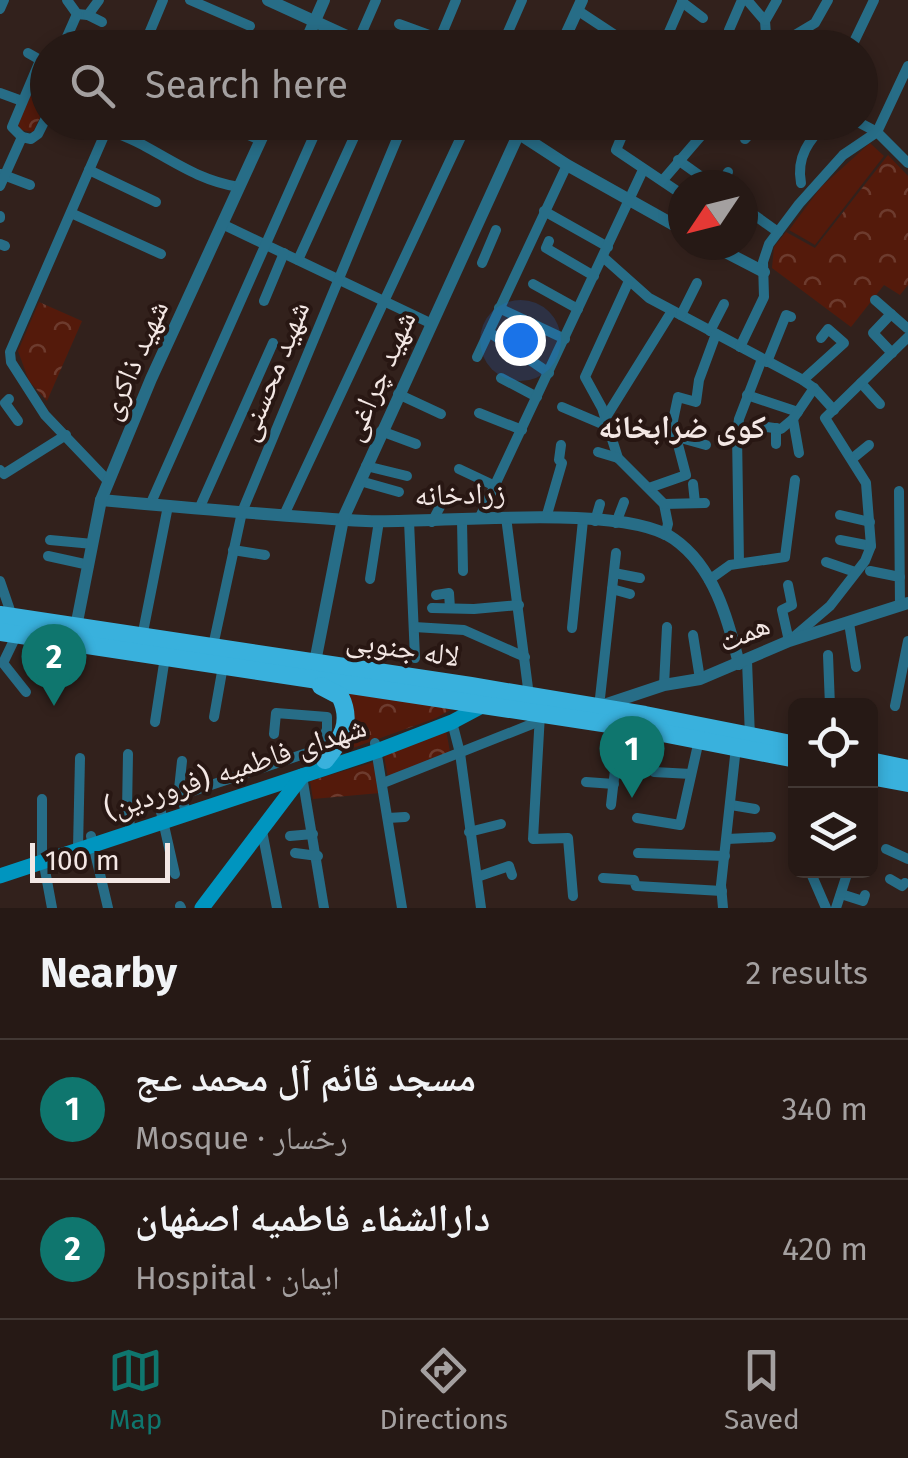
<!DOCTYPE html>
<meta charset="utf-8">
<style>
:root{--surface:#261915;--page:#322622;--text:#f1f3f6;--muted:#a4a0a0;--line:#423834;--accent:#0f766e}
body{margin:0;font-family:"Fira Sans","Noto Naskh Arabic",sans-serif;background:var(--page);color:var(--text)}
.controls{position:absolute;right:30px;bottom:30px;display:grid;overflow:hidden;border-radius:15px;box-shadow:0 5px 15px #0003}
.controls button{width:90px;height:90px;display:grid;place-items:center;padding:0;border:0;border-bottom:2px solid var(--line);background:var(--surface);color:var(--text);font:50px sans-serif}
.compass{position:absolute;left:668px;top:170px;width:90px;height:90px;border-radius:50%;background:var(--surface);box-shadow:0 5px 15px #0003;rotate:235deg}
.scale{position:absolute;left:30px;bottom:25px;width:140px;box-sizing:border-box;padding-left:10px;border:5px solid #f3e7e4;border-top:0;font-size:28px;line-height:35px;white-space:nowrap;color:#f3e7e4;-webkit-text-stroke:8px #281713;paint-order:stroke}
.you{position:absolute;left:520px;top:340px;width:35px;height:35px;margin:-25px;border:8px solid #fff;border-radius:50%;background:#1a73e8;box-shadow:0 0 0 15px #1a73e833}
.badge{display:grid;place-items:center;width:65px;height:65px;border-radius:50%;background:var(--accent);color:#fff;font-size:32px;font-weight:700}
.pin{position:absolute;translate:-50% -82px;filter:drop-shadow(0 2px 5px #0008)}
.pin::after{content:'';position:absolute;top:52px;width:35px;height:30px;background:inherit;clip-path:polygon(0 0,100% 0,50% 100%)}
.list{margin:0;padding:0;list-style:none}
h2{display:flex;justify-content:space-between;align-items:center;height:130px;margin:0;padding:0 40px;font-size:42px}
h2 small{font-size:32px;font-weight:400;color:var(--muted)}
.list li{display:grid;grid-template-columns:65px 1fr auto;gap:30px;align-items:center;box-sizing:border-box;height:140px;padding:0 40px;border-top:2px solid var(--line)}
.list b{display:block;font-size:38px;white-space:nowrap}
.list p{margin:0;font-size:32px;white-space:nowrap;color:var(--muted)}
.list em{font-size:32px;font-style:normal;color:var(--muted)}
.icon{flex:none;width:55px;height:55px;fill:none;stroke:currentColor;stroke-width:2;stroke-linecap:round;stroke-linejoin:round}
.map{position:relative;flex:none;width:908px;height:908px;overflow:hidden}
.search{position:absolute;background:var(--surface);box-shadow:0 5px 15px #0003;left:30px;right:30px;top:30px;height:110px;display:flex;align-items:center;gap:25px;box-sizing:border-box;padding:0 35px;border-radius:55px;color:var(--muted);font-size:38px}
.sheet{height:410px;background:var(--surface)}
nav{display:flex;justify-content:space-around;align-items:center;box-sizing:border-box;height:140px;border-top:2px solid var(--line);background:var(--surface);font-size:28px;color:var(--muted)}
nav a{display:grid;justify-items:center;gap:5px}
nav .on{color:var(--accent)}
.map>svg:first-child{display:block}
.grass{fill:#541a0b}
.forest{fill:url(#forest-crowns)}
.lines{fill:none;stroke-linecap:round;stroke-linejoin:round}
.minor{stroke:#276d87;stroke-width:10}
.tertiary{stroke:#276d87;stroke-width:12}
.secondary{stroke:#0095bf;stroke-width:15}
.primary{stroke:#39b1dd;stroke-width:18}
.labels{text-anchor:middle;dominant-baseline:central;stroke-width:8;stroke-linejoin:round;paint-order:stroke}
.street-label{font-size:30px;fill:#f3e7e4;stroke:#281713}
.neighbourhood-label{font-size:32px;font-weight:bold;fill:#f3e7e4;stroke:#281713}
</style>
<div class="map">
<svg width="908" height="908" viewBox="0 0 908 908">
<defs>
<pattern id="forest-crowns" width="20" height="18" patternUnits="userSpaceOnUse" patternTransform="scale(2.5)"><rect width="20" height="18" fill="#541a0b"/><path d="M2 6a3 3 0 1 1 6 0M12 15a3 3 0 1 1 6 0" fill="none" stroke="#6d3b2e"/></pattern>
</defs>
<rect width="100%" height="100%" fill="#32211c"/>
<!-- grass -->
<path class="grass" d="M870,143L884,156L815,245L789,230L821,187Z"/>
<!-- forest -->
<g class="forest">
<path d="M47,66V103L33,132L21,130L18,125L42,68Z"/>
<path d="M888,155L908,176V285L900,295L884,285L851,327L772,268L774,247L786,232L815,248Z"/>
<path d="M39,302L82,321L47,401L29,381L18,351Z"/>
<path d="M334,688L454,708L436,718L339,753L347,740Z"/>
<path d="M446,730L450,752L388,778L384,755Z"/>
<path d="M374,762L380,793L313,799L310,781Z"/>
</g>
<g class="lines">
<!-- minor -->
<g class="minor">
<path d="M67,0L77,14"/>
<path d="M190,0L250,26"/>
<path d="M747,0L765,21L767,48"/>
<path d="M682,2L703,18"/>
<path d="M0,9L4,0"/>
<path d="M577,10L621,39"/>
<path d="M77,14L88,15L99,0"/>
<path d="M88,15L102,22"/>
<path d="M765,21L777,0"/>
<path d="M399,24L440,39"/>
<path d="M729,30L742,0"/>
<path d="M62,48L77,14"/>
<path d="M143,48L163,0"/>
<path d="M355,48L376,0"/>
<path d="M436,48L456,0"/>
<path d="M501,48L522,0"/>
<path d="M662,48L683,0"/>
<path d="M773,48L815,23L828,0"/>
<path d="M851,48L874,0"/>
<path d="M28,53L42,61"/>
<path d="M0,93L22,101"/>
<path d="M90,122C108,130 126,136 143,145C176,163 201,181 239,187"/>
<path d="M219,122L260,140"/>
<path d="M571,122H573"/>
<path d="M628,122L616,150L677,191"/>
<path d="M858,122L877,132L908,163"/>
<path d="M711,125L725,133"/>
<path d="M22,137L12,127L39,63L48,60"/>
<path d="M22,137L31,139L38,134L48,114"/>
<path d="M745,139L761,122"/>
<path d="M678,160L713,185"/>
<path d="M89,170L156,202"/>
<path d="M1,174L30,185"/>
<path d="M663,180L713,122"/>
<path d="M801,183C796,157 809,140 827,122"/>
<path d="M720,185L728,172"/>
<path d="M0,186L22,137"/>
<path d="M743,207L778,232"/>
<path d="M544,211L608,247"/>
<path d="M71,213L161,254"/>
<path d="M0,216V218"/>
<path d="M671,223L680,206"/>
<path d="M222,224L430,323"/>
<path d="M743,228L753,214"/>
<path d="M549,241L546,248L594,276"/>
<path d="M0,244L5,246"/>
<path d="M603,257L649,298L801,379L814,388L834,410"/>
<path d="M298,260L361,122"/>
<path d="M482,263L496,230"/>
<path d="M628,283L585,377L602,408L618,458L664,504L668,524L665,535"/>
<path d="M533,284L578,309"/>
<path d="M875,300L907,328"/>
<path d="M264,301L284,253"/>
<path d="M499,308L565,339"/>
<path d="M891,314L873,333L892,353"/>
<path d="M681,315L697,283"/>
<path d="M710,331L724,304"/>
<path d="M489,332L549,373"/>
<path d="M740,347L764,297L763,262L769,244L799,204L843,155L877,132L908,66"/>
<path d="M477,357L567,165"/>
<path d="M767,362L786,315L791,317"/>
<path d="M501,378L537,397"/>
<path d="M803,380L844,343L828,329L821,338"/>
<path d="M861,383L880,404"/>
<path d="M398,394L441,414"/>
<path d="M747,395L798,412"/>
<path d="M9,399L5,403L18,421"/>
<path d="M562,407L609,427L670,435L706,445"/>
<path d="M479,413L522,430"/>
<path d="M606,417L672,311"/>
<path d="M793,419L799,453"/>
<path d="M776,428V444"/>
<path d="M381,431L416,444"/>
<path d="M737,434L767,427L781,429L793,419L814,388"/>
<path d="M670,435L678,397L696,402L699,380L716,334"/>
<path d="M598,452L618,458"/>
<path d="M853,458L869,445"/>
<path d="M366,466L407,476"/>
<path d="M459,469L495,486"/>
<path d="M0,470L4,474L66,435"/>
<path d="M360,481L399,492"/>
<path d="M109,482L45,415L11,362L10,352L110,122"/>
<path d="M693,484L695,503"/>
<path d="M649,488L686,475L676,437"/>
<path d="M899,491L900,606"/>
<path d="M664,504L705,503"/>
<path d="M150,505L320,122"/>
<path d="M199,509L273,343"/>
<path d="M284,515L468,122"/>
<path d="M840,515L870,522"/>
<path d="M506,517L529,696"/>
<path d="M546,518L562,463L559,460L561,445"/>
<path d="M479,519L643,170"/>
<path d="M409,521L415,658"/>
<path d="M462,521L463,571"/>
<path d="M595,521L600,504"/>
<path d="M432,522L442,503"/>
<path d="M616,523L624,502"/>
<path d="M50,540L93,544"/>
<path d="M840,540L871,546"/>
<path d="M233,550L265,555"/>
<path d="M48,556L89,565"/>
<path d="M826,562L855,572"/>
<path d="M739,563L737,434L739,419L762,359"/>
<path d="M870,571L900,577"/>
<path d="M614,573L640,578"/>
<path d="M370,579L379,521"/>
<path d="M709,580L730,565L785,557L795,480"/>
<path d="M0,581L12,616"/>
<path d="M788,585L792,605L782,610L789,641"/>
<path d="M612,589L630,594"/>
<path d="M436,595L449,593L450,608"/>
<path d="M432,608L474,609L519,605"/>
<path d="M849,623L856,667"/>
<path d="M414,627L464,630L525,657"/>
<path d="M572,628L583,520"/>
<path d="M17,634L3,663L26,692"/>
<path d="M693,635L700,679"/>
<path d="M142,637L168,506"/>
<path d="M44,638L43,654L57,674"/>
<path d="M789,641L830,606L865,561L871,546L866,483L825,418L908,337"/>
<path d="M213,646L242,512L404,122"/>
<path d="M828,655L830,706"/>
<path d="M747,661L750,737"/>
<path d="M664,685L667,627"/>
<path d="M895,706L908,641"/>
<path d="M599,707L616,553"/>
<path d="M540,714L533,839L568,838L573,896"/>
<path d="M214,717L223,666"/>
<path d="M155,722L165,657"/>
<path d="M452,722L460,753L481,908"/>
<path d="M375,743L402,908"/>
<path d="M128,754L127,811L131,830"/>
<path d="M182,761L179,789L186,812"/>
<path d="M654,772L691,774"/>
<path d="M302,776L324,908"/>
<path d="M586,782L614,784"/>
<path d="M383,783L532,724L539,714"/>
<path d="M181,795L319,749L327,729V717L276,713L274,734"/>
<path d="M42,799V854L52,908"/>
<path d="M611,805L620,726"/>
<path d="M731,805L755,809"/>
<path d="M161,812L175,874"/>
<path d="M388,818L405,817"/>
<path d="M637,818L680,825L699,740"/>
<path d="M870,825H873"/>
<path d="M262,831L277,908"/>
<path d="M469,832L501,824"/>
<path d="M91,836L108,908"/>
<path d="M290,836L313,834"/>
<path d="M727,839L771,837"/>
<path d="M78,848L80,758"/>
<path d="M886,849L908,859"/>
<path d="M295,853L318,856"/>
<path d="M638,853L725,856"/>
<path d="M810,871L826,908"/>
<path d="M477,877L509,866L512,875"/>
<path d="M603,878L634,880L636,886L722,891"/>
<path d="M890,879L902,886L905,883"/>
<path d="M841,894L863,901L865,895"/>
<path d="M180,906L181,908"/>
<path d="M723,908L721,885L736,747"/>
<path d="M836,908L848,871"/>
</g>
<!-- tertiary -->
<g class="tertiary">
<path d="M268,0L373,48"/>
<path d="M303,48L324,0"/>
<path d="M560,48L582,0"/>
<path d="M501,122L567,165L683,230"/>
<path d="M712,245L764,272"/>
<path d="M101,500C189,508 278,516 366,521C434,524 623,502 674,539C714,567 728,619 739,664"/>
<path d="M76,627L101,500L151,379L269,122"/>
<path d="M315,662L343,519L524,122"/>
<path d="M601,706L664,685L700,679L789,641L908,603"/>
</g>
<!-- secondary -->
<g class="secondary">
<path d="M0,876L377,751L452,722L484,705"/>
<path d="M202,908L302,776"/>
</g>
<!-- primary -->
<g class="primary">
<path d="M0,615L471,686L645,715L796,745"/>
<path d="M0,632L642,729L796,759"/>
<path d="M321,686L340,696C353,722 342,739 325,760"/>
<path d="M870,761L908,769"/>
<path d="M870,776L908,783"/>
</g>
</g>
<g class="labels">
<!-- street labels -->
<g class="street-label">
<text transform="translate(134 360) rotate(-66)">شهید ذاکری</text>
<text transform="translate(273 371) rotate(-68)">شهید محسنی</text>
<text transform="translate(379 376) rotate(-66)">شهید چراغی</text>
<text transform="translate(460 494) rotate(-2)">زرادخانه</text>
<text transform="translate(744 633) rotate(-23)">همت</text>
<text transform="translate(403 648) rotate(9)">لاله جنوبی</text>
<text transform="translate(235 768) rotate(-18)">شهدای فاطمیه (فروردین)</text>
</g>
<!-- neighbourhood labels -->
<g class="neighbourhood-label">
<text x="682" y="427">کوی ضرابخانه</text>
</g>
</g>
</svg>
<div class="controls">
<button><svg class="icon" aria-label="locate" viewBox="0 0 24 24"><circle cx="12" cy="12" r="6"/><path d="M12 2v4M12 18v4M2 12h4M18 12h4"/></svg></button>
<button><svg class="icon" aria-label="layers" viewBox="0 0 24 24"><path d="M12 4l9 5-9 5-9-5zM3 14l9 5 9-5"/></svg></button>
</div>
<svg class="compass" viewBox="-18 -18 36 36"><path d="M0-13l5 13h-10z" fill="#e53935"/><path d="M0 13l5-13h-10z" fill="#a4a0a0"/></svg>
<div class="scale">100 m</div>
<div class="you"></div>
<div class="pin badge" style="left:632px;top:798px">1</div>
<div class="pin badge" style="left:54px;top:706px">2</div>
<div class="search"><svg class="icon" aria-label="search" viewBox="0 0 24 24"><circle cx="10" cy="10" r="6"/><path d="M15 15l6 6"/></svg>Search here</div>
</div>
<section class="sheet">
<h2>Nearby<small>2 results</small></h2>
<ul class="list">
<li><span class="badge">1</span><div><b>مسجد قائم آل محمد عج</b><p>Mosque · رخسار</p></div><em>340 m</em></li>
<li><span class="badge">2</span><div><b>دارالشفاء فاطمیه اصفهان</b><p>Hospital · ایمان</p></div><em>420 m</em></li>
</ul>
</section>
<nav>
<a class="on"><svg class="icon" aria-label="map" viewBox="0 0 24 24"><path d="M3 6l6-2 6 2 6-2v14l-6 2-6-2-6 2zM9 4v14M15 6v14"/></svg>Map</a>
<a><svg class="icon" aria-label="directions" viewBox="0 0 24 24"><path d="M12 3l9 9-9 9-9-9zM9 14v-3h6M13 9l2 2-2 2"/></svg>Directions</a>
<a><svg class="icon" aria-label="saved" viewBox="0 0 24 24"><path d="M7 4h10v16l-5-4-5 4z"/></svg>Saved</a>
</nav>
